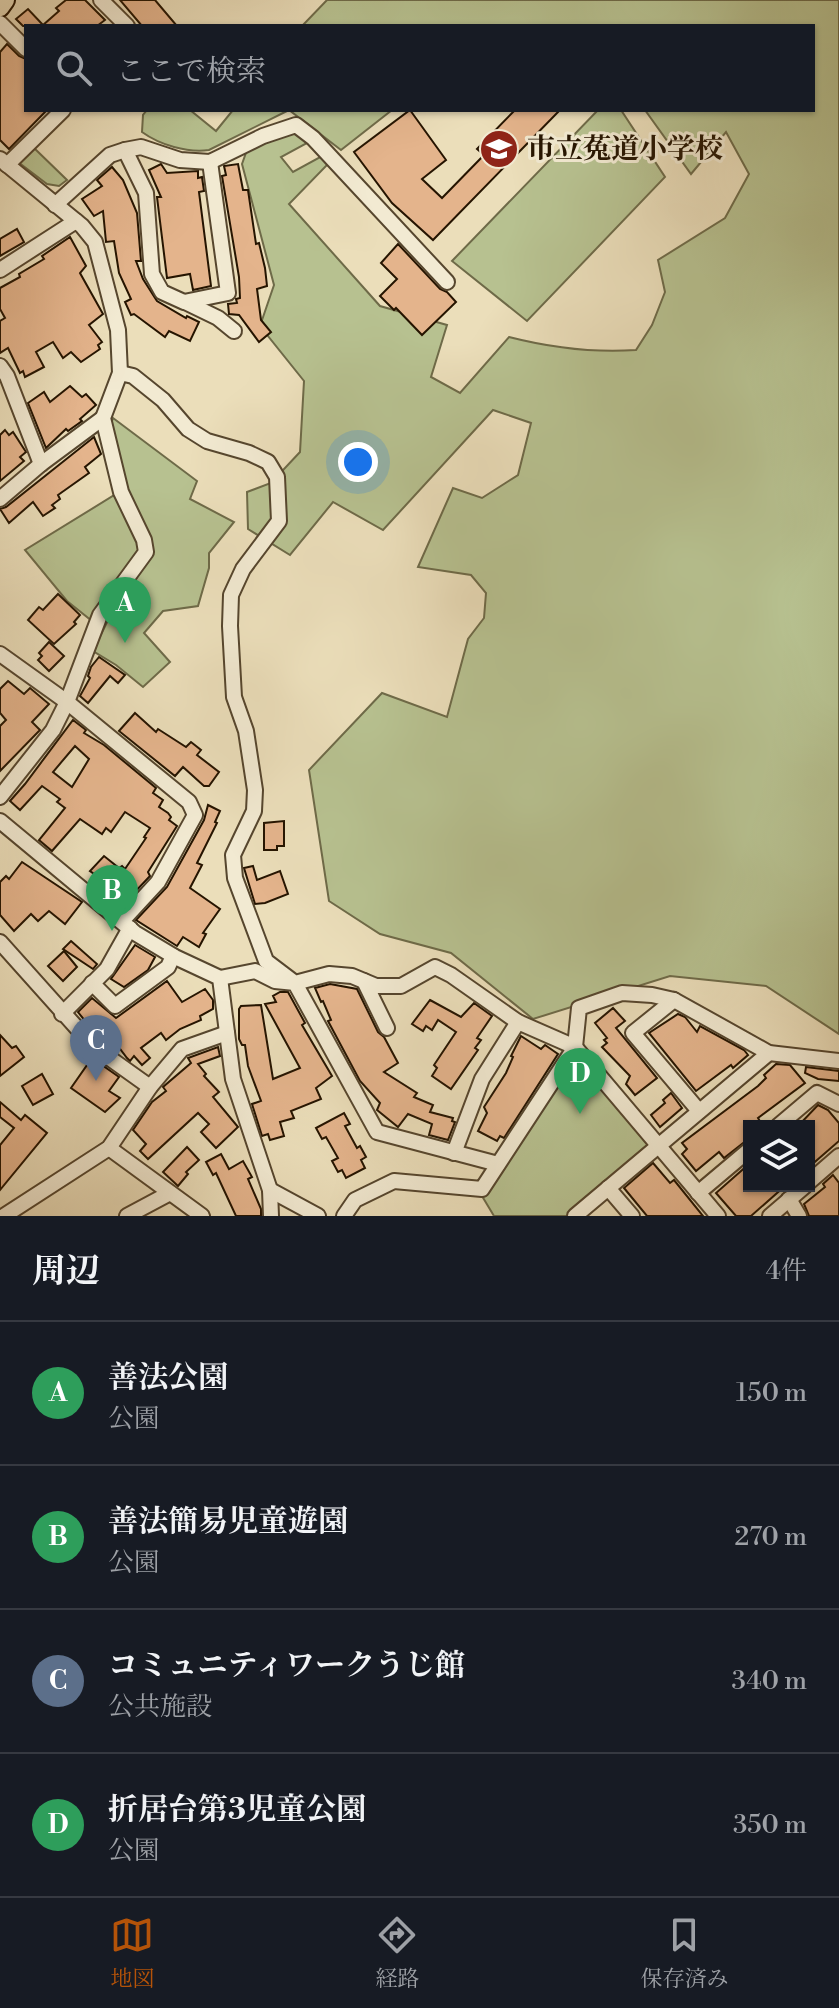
<!DOCTYPE html>
<html lang="ja">
<meta charset="utf-8">
<style>
:root{--surface:#171b24;--page:#242831;--text:#f1f3f6;--muted:#9ea1a6;--line:#363941;--accent:#b45309}
body{margin:0;font-family:"Libre Bodoni","Noto Serif JP",serif;background:var(--page);color:var(--text)}
.controls{position:absolute;right:24px;bottom:24px;display:grid;overflow:hidden;border-radius:0px;box-shadow:0 2px 6px #0004}
.controls button{width:72px;height:72px;display:grid;place-items:center;padding:0;border:0;border-bottom:2px solid var(--line);background:var(--surface);color:var(--text);font:40px sans-serif}
.you{position:absolute;left:358px;top:462px;width:28px;height:28px;margin:-20px;border:6px solid #fff;border-radius:50%;background:#1a73e8;box-shadow:0 0 0 12px #1a73e833}
.badge{display:grid;place-items:center;width:52px;height:52px;border-radius:50%;background:var(--accent);color:#fff;font-size:26px;font-weight:700}
.pin{position:absolute;translate:-50% -66px;filter:drop-shadow(0 2px 4px #0008)}
.pin::after{content:'';position:absolute;top:42px;width:28px;height:24px;background:inherit;clip-path:polygon(0 0,100% 0,50% 100%)}
.list{margin:0;padding:0;list-style:none}
h2{display:flex;justify-content:space-between;align-items:center;height:104px;margin:0;padding:0 32px;font-size:34px}
h2 small{font-size:26px;font-weight:400;color:var(--muted)}
.list li{display:grid;grid-template-columns:52px 1fr auto;gap:24px;align-items:center;box-sizing:border-box;height:144px;padding:0 32px;border-top:2px solid var(--line)}
.list b{display:block;font-size:30px;white-space:nowrap}
.list p{margin:0;font-size:26px;white-space:nowrap;color:var(--muted)}
.list em{font-size:26px;font-style:normal;color:var(--muted)}
.icon{flex:none;width:44px;height:44px;fill:none;stroke:currentColor;stroke-width:2;stroke-linecap:round;stroke-linejoin:round}
.map{position:relative;flex:none;width:839px;height:1216px;overflow:hidden}
.search{position:absolute;background:var(--surface);box-shadow:0 2px 6px #0004;left:24px;right:24px;top:24px;height:88px;display:flex;align-items:center;gap:20px;box-sizing:border-box;padding:0 28px;border-radius:0px;color:var(--muted);font-size:30px}
.sheet{height:680px;background:var(--surface)}
nav{display:flex;justify-content:space-around;align-items:center;box-sizing:border-box;height:112px;border-top:2px solid var(--line);background:var(--surface);font-size:22px;color:var(--muted)}
nav a{display:grid;justify-items:center;gap:4px}
nav .on{color:var(--accent)}
.map>svg:first-child{display:block}
.green{fill:#b7c190;stroke:#6e6a48;stroke-width:2}
.building{fill:#e4b48c;stroke:#251400;stroke-width:2;fill-rule:evenodd}
.lines{fill:none;stroke-linecap:round;stroke-linejoin:round}
.minor-casing{stroke:#56462e;stroke-width:18}
.major-casing{stroke:#251400;stroke-width:22}
.minor{stroke:#f2ead2;stroke-width:14}
.major{stroke:#ebdeba;stroke-width:18}
.labels{text-anchor:middle;dominant-baseline:central;stroke-width:6;stroke-linejoin:round;paint-order:stroke}
.poi-label{font-size:28px;font-weight:bold;fill:#251400;stroke:#f2ead2;text-anchor:start}
</style>
<div class="map">
<svg width="839" height="1216" viewBox="0 0 839 1216">
<rect width="100%" height="100%" fill="#ebdeba"/>
<filter id="stains"><feTurbulence type="fractalNoise" baseFrequency=".0025" numOctaves="4"/><feColorMatrix values="0 0 0 0 .2 0 0 0 0 .09 0 0 0 0 .02 0 0 0 .5 -.17"/></filter>
<radialGradient id="worn" r=".72"><stop offset=".6" stop-color="#630" stop-opacity="0"/><stop offset="1" stop-color="#630" stop-opacity=".3"/></radialGradient>
<!-- green -->
<g class="green">
<path d="M327,0H839V1034L766,986L670,976L533,1019L451,953L380,934L329,901L309,770L382,693L447,717L468,639L484,618L486,593L471,575L418,567L453,488L482,498L518,475L531,423L493,410L383,530L333,502L290,555L248,529L247,492L271,483L300,452L304,381L260,326L274,285L242,164L247,150L294,132L309,142L281,157L293,172L322,156L328,164L289,204L380,306L447,325L431,377L460,393L509,337C552,348 592,353 636,350L652,325L665,292L658,260L725,218L749,174L726,132L691,174L645,110H813V26H302Z"/>
<path d="M147,110H190L216,131L233,110H392L341,150L289,110L209,150C187,153 160,145 142,132L143,115Z"/>
<path d="M598,110H621L665,177L527,321L452,261Z"/>
<path d="M33,147L67,180L59,186L47,184L18,162Z"/>
<path d="M113,418L197,481L190,499L234,522L209,553V568L198,606L163,611L144,633L170,662L143,687L116,665L93,651L112,612L109,609L147,556L125,490L110,427Z"/>
<path d="M116,494L141,544V554L92,621L67,601L25,550Z"/>
<path d="M575,1054L647,1144L648,1150L571,1216H494L482,1196Z"/>
</g>
<!-- building -->
<g class="building">
<path d="M66,0H85L105,20L97,26H23L16,19L28,9L43,25L59,11L56,8Z"/>
<path d="M120,0H155L177,26H142Z"/>
<path d="M7,44L19,56L26,59V110H47L9,149L0,140V52Z"/>
<path d="M410,110L446,160L422,179L442,198L484,155L477,149L515,110H560L433,240L392,203L354,152Z"/>
<path d="M161,164L167,173L198,171V178L202,177L204,191L199,192L211,286L193,290L190,274L167,278L157,197H161L149,170Z"/>
<path d="M238,164L243,190H248L256,244L259,243L265,268L267,286L257,289L261,320L271,332L259,342L239,315L229,314L228,304L237,303L236,299L240,298L239,277L222,176L226,175L224,166Z"/>
<path d="M112,167L123,180L137,213L141,261H136L143,279L157,301L186,318L187,316L199,322L190,341L169,331L165,337L134,314L131,315L125,302L131,299L119,273L114,241L106,242L103,211L94,216L82,199L102,186L97,180Z"/>
<path d="M17,229L24,242L0,256V239Z"/>
<path d="M70,237L86,266L80,273L103,314L89,325L102,342L98,345L100,349L81,362L71,352L63,358L53,342L36,352L44,367L25,377L23,371L20,373L8,348L0,353V321L5,318L0,309V288L20,277L19,274L44,259L42,256Z"/>
<path d="M398,244L440,289L447,292L456,302L422,335L396,308L394,310L380,296L397,279L381,263Z"/>
<path d="M70,386L82,397L86,394L96,405L80,419L82,421L68,431L66,429L46,448L28,403L44,392L50,402Z"/>
<path d="M5,430L9,435L13,432L26,452L20,457L24,461L0,481V435Z"/>
<path d="M94,437L101,454L85,467L89,473L58,495L60,499L52,505L55,508L43,516L33,502L9,523L0,509L6,507Z"/>
<path d="M58,594L80,615L74,622L76,624L54,644L28,620L39,607L43,610Z"/>
<path d="M49,642L64,656L49,671L38,660L42,656L39,653Z"/>
<path d="M99,657L125,675L118,683L110,676L88,703L80,696L90,678L88,676L91,667Z"/>
<path d="M8,681L24,694L30,688L49,704L32,722L40,730L0,771V726L6,720L0,713V689Z"/>
<path d="M135,713L156,732L158,729L186,747L191,742L201,750L197,755L219,772L209,786H204L183,767L175,776L119,731Z"/>
<path d="M73,720L86,730L84,733L104,745L156,788L153,793L163,800L159,807L168,813L171,817L169,820L177,826L148,872L150,876L134,893L119,882L114,888L90,871L104,856L119,868L122,866L125,869L146,838L144,837L150,828L125,812L111,832L106,828L102,834L80,819L52,851L39,840L65,808L57,802L60,799L42,786L20,810L10,801L25,784ZM75,746L89,759L72,787L53,772Z"/>
<path d="M208,805L220,811L215,822L217,823L197,863L202,865L190,888L220,909L203,933L206,934L199,947L183,937L177,946L136,920L167,887L204,820Z"/>
<path d="M284,821V846H277V850H264V823Z"/>
<path d="M22,862L82,902L65,924L49,911L38,921L31,914L14,931L0,915V882L6,876L9,879Z"/>
<path d="M253,866L257,880L280,871L288,894L265,903L255,904L244,868Z"/>
<path d="M71,941L97,964L93,969L63,949Z"/>
<path d="M135,945L155,957L148,970L124,987L111,979Z"/>
<path d="M64,951L77,967L63,981L48,966Z"/>
<path d="M167,981L182,1002L205,989L213,1000V1009L200,1016L201,1020L180,1029L166,1040L161,1033L141,1048L150,1058L142,1065L134,1056L130,1061L127,1058L102,1025L93,1031L78,1012L92,998L116,1018Z"/>
<path d="M330,984L357,989L378,1032L384,1037L398,1063L384,1072L417,1093L414,1097L433,1105L430,1112L453,1118L452,1121L455,1122L448,1140L429,1135L432,1124L408,1114L398,1127L377,1110L380,1103L360,1081L328,1021L331,1020L323,1001L321,1002L315,988Z"/>
<path d="M280,992H288L305,1023L302,1025L332,1076L316,1088L321,1099L291,1111L294,1118L280,1122L284,1136L270,1140L268,1134L262,1136L252,1104L261,1101L248,1066L245,1045H242L239,1039V1009L241,1006L261,1005L273,1079L300,1068L265,1004L276,1002L273,996Z"/>
<path d="M430,1000L461,1017L474,1003L492,1016L477,1038L481,1040L475,1048L478,1050L451,1089L432,1076L437,1068L434,1065L456,1032L438,1020L432,1030L426,1026L423,1031L412,1024Z"/>
<path d="M613,1008L625,1021L616,1028L657,1078L635,1095L626,1084L630,1076L602,1047L607,1043L604,1040L607,1038L595,1023Z"/>
<path d="M678,1014L685,1017L697,1032L700,1026L744,1050L748,1055L733,1068L731,1065L696,1091L649,1033Z"/>
<path d="M0,1035L12,1048L16,1046L24,1057L0,1076Z"/>
<path d="M521,1036L541,1049L545,1045L558,1054L504,1138L500,1136L497,1141L478,1131L487,1113L484,1107L506,1073L513,1057L511,1056Z"/>
<path d="M218,1047L220,1056L198,1064L206,1074L204,1076L219,1092L213,1097L238,1127L216,1148L201,1132L209,1124L198,1113L148,1159L140,1151L146,1144L133,1130L152,1102L166,1091L163,1087L191,1063L188,1058Z"/>
<path d="M92,1058L119,1077L109,1091L120,1098L105,1112L71,1088Z"/>
<path d="M776,1064L790,1065L805,1083L758,1118L763,1126H749L747,1140L724,1158L719,1152L696,1171L682,1154L687,1149L682,1143L758,1086L766,1078L764,1075Z"/>
<path d="M806,1067L839,1071V1081L818,1079L805,1073Z"/>
<path d="M42,1074L53,1094L33,1105L22,1086Z"/>
<path d="M671,1093L682,1108L660,1127L651,1115L665,1103L663,1100Z"/>
<path d="M0,1102L21,1120L25,1115L47,1133L0,1190V1145L14,1128L0,1117Z"/>
<path d="M818,1105L828,1110L839,1123V1141L809,1167V1126H798Z"/>
<path d="M344,1113L350,1124L345,1126L357,1148L360,1146L366,1157L361,1160L365,1168L346,1178L342,1170L338,1172L332,1161L338,1158L326,1137L322,1139L316,1128Z"/>
<path d="M187,1147L199,1160L186,1172L188,1174L178,1186L163,1172Z"/>
<path d="M221,1154L229,1169L243,1161L252,1177L248,1179L261,1209V1216H236L216,1173L213,1175L206,1162Z"/>
<path d="M653,1163L670,1183L674,1180L703,1216H647L624,1188Z"/>
<path d="M749,1164V1186H785L751,1216H736L716,1193Z"/>
<path d="M833,1175L839,1183V1216H809L804,1204L825,1187L823,1184Z"/>
</g>
<g class="lines">
<defs>
<g id="minor">
<path d="M101,0L127,26"/>
<path d="M0,23L26,49"/>
<path d="M125,150L146,193L152,274L162,292L184,302L228,293L210,162"/>
<path d="M0,159L82,226L95,242L118,330L120,373L103,418L121,492L144,540L146,552L100,615L67,702L53,730L0,797"/>
<path d="M7,165L63,110"/>
<path d="M55,205L110,155L125,150L141,147L180,160L210,162L263,136L296,125L313,138L447,282"/>
<path d="M0,270L76,221"/>
<path d="M185,302L218,318L234,331"/>
<path d="M0,366L7,376L41,464"/>
<path d="M120,373L133,376L163,400L188,429L207,441L249,453L268,462L277,477L279,521L243,569L231,595L230,626L234,697L246,731L255,790L254,811L233,855L235,878L266,961L295,983L329,974L352,976L376,986H401L435,967L451,975L518,1022L575,1047L718,1216"/>
<path d="M0,499L41,464L103,418"/>
<path d="M0,654L67,702L189,802L195,815L158,882L123,920"/>
<path d="M0,821L135,933L175,957L220,978L233,1079L270,1190L271,1216"/>
<path d="M0,942L94,1047L150,1087"/>
<path d="M220,978L255,971L275,981L295,983L377,1132L498,1164"/>
<path d="M364,981L387,1028"/>
<path d="M92,983L115,1006L168,967L173,956"/>
<path d="M62,1014L107,969L130,928"/>
<path d="M699,1111L633,1033L674,1000L769,1053L839,1061"/>
<path d="M778,1126L817,1093L839,1104"/>
<path d="M109,1148L202,1216"/>
<path d="M454,1153L482,1079L518,1022"/>
<path d="M809,1182L839,1156"/>
<path d="M608,1188L632,1216"/>
<path d="M270,1190L318,1216"/>
<path d="M698,1193L749,1150"/>
<path d="M789,1199L799,1216"/>
<path d="M4,1216L109,1148L150,1087L182,1049L227,1033"/>
<path d="M127,1216L170,1193"/>
<path d="M344,1216L355,1200L394,1181L482,1189L575,1047L579,1008L622,993L652,995L674,1000"/>
<path d="M575,1216L769,1053"/>
<path d="M770,1216L805,1186"/>
</g>
<path id="major" d="M0,7L5,0"/>
</defs>
<!-- minor casing -->
<use href="#minor" class="minor-casing"/>
<!-- major casing -->
<use href="#major" class="major-casing"/>
<!-- minor -->
<use href="#minor" class="minor"/>
<!-- major -->
<use href="#major" class="major"/>
</g>
<!-- icons -->
<defs>
<symbol id="school-disc" viewBox="-11 -11 22 22"><circle r="9.5" fill="#8f2418" stroke="#f2ead2"/><path d="M0-5L7-2L0 1L-7-2ZM-4 1L0 2.5L4 1V4Q0 6-4 4Z" fill="#fff"/></symbol>
</defs>
<g fill-rule="evenodd">
<use href="#school-disc" x="477" y="127" width="44" height="44"/>
</g>
<g class="labels">
<!-- poi labels -->
<g class="poi-label">
<text x="527" y="149">市立菟道小学校</text>
</g>
</g>
<rect width="100%" height="100%" filter="url(#stains)"/>
<rect width="100%" height="100%" fill="url(#worn)"/>
</svg>
<div class="controls">
<button><svg class="icon" aria-label="layers" viewBox="0 0 24 24"><path d="M12 4l9 5-9 5-9-5zM3 14l9 5 9-5"/></svg></button>
</div>
<div class="you"></div>
<div class="pin badge" style="left:125px;top:643px;background:#2e9e5b">A</div>
<div class="pin badge" style="left:112px;top:931px;background:#2e9e5b">B</div>
<div class="pin badge" style="left:96px;top:1081px;background:#5c6f8a">C</div>
<div class="pin badge" style="left:580px;top:1114px;background:#2e9e5b">D</div>
<div class="search"><svg class="icon" aria-label="search" viewBox="0 0 24 24"><circle cx="10" cy="10" r="6"/><path d="M15 15l6 6"/></svg>ここで検索</div>
</div>
<section class="sheet">
<h2>周辺<small>4件</small></h2>
<ul class="list">
<li><span class="badge" style="background:#2e9e5b">A</span><div><b>善法公園</b><p>公園</p></div><em>150 m</em></li>
<li><span class="badge" style="background:#2e9e5b">B</span><div><b>善法簡易児童遊園</b><p>公園</p></div><em>270 m</em></li>
<li><span class="badge" style="background:#5c6f8a">C</span><div><b>コミュニティワークうじ館</b><p>公共施設</p></div><em>340 m</em></li>
<li><span class="badge" style="background:#2e9e5b">D</span><div><b>折居台第3児童公園</b><p>公園</p></div><em>350 m</em></li>
</ul>
</section>
<nav>
<a class="on"><svg class="icon" aria-label="map" viewBox="0 0 24 24"><path d="M3 6l6-2 6 2 6-2v14l-6 2-6-2-6 2zM9 4v14M15 6v14"/></svg>地図</a>
<a><svg class="icon" aria-label="directions" viewBox="0 0 24 24"><path d="M12 3l9 9-9 9-9-9zM9 14v-3h6M13 9l2 2-2 2"/></svg>経路</a>
<a><svg class="icon" aria-label="saved" viewBox="0 0 24 24"><path d="M7 4h10v16l-5-4-5 4z"/></svg>保存済み</a>
</nav>
